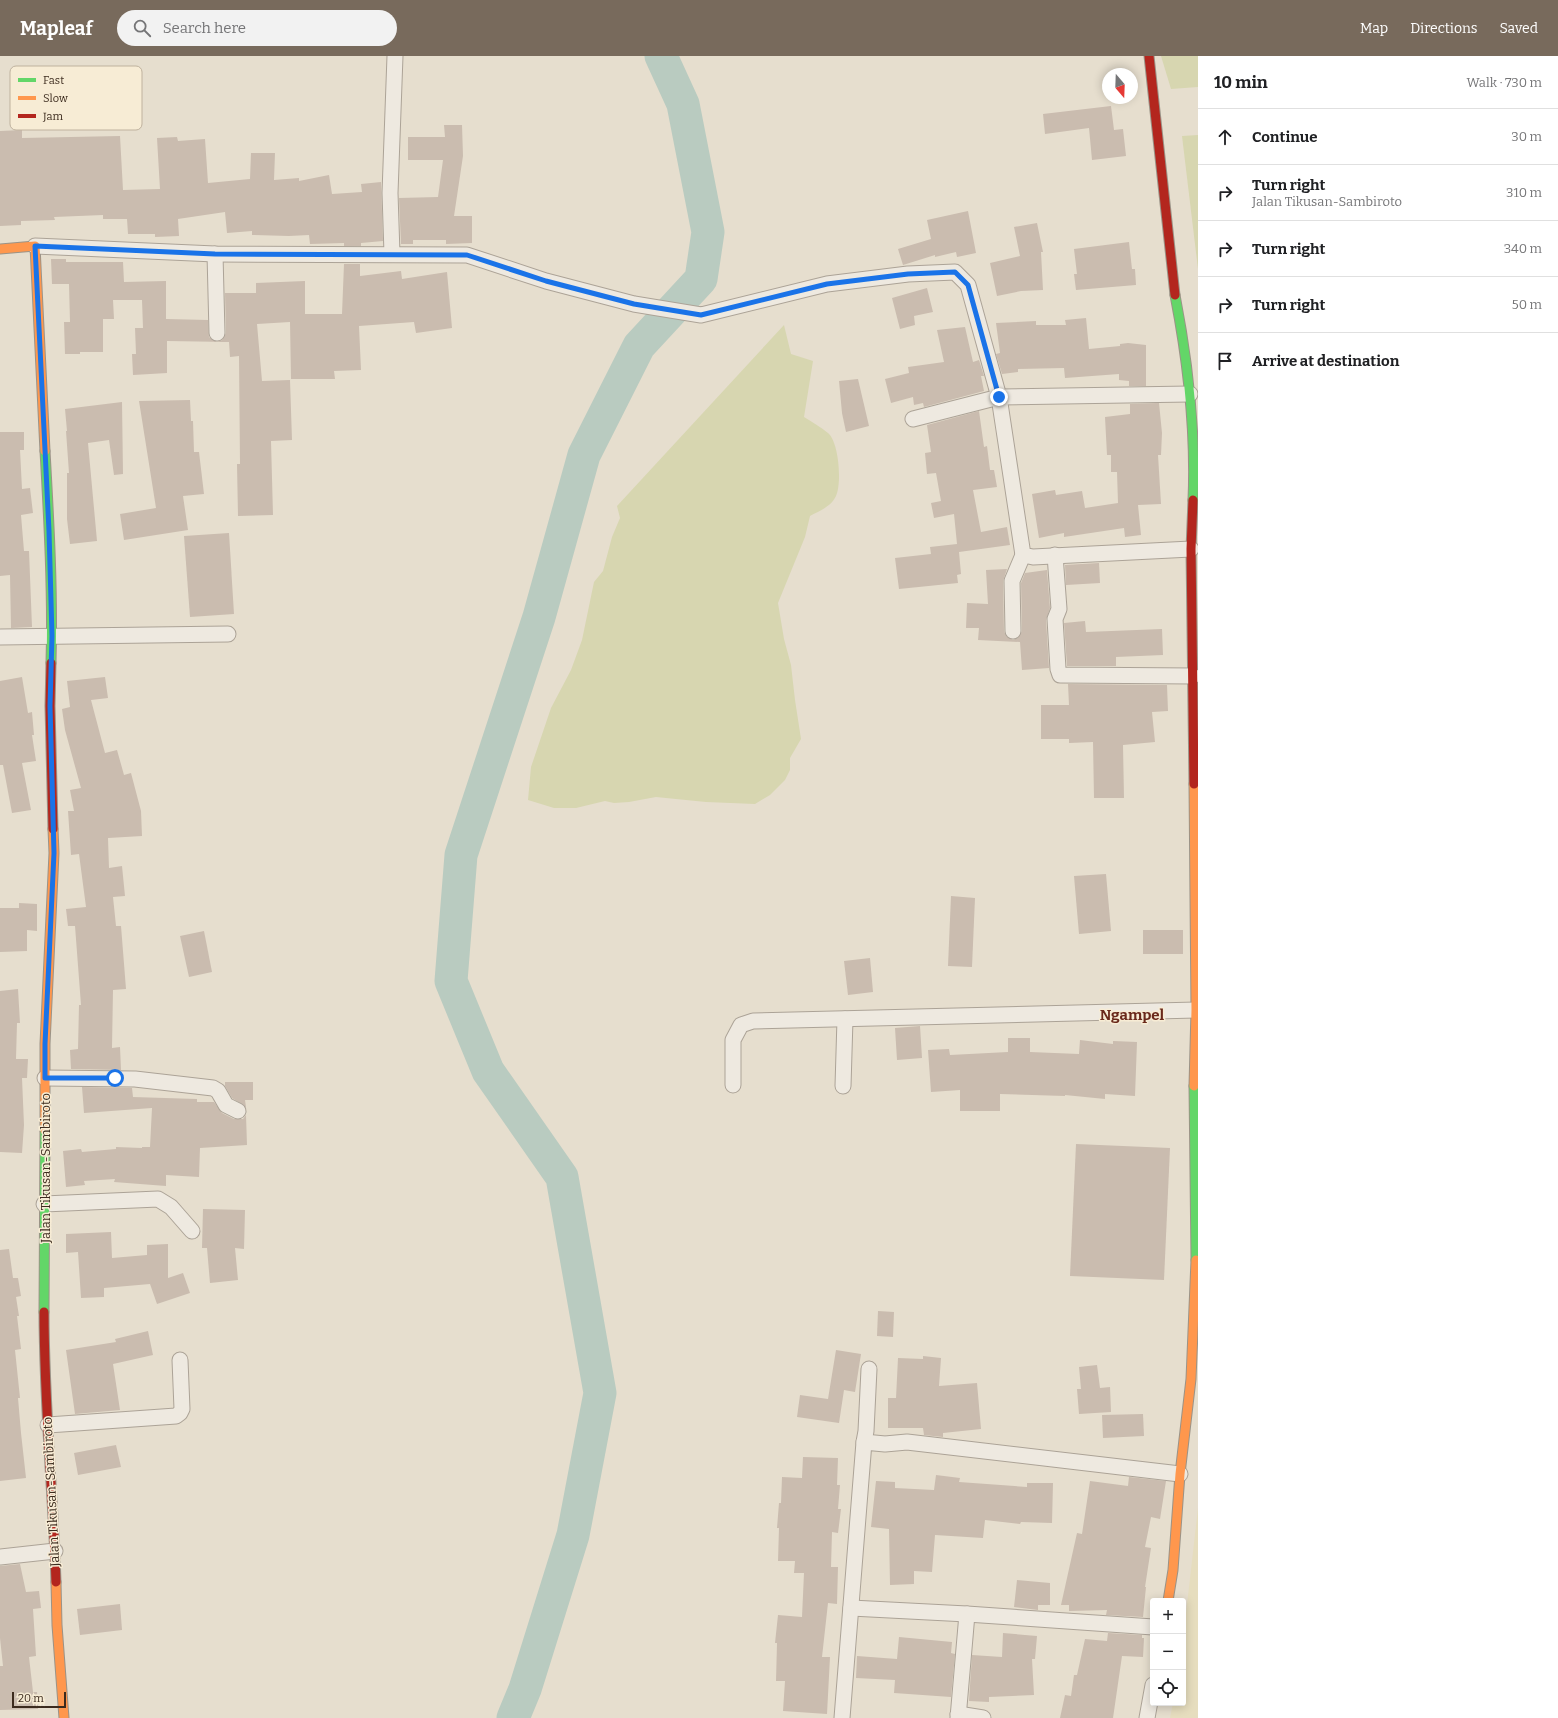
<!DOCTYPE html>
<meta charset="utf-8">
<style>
:root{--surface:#fff;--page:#f2f2f2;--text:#202124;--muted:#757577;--line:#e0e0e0;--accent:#786a5c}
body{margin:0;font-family:Bitter,serif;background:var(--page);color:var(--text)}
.controls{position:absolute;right:12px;bottom:12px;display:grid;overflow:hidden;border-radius:4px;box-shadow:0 2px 10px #0003}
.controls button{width:36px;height:36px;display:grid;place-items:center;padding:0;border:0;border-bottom:1px solid var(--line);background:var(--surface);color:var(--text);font:20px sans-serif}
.compass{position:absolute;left:1102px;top:12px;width:36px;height:36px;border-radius:50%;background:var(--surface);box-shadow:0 2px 10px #0003;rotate:161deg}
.scale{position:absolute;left:12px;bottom:10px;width:54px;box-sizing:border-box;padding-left:4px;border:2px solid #3c2b1e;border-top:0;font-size:11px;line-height:14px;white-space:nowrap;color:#3c2b1e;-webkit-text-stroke:3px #f7ecd5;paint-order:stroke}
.stop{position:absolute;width:12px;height:12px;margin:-9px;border:3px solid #1a73e8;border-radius:50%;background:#fff}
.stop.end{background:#1a73e8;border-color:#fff;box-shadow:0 1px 4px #0008}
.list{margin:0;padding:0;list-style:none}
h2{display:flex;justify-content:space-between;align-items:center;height:52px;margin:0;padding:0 16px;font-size:17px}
h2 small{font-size:13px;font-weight:400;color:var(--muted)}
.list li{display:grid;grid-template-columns:26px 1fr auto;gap:12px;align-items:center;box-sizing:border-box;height:56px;padding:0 16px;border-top:1px solid var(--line)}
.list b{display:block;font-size:15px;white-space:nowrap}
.list p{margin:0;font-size:13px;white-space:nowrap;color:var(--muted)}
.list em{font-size:13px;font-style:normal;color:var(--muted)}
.icon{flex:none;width:22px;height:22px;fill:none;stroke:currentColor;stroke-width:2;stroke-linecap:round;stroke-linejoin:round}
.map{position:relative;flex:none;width:1198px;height:1662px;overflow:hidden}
header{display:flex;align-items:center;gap:24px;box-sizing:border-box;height:56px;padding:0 20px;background:var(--accent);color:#fff}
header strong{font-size:19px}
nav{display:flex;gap:22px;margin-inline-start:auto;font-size:14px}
.search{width:280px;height:36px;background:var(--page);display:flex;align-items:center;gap:10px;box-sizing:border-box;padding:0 14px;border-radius:22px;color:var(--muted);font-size:15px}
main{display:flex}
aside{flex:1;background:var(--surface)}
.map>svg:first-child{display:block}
.farmland{fill:#e6ddbe}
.green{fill:#d7d6b0}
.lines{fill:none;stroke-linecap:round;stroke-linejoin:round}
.river{stroke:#b9cbc0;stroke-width:33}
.building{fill:#cabcaf}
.street-casing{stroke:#aca397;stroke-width:17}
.fast-casing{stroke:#9b9387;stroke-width:11}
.slow-casing{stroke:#9b9387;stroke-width:11}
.jam-casing{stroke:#9b9387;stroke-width:11}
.street{stroke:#eee9e0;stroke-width:15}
.fast{stroke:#63d668;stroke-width:9}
.slow{stroke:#ff974d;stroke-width:9}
.jam{stroke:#b3261e;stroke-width:9}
.route{stroke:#1a73e8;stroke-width:5}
.labels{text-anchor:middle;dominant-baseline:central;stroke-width:3;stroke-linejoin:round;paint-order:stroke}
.street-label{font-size:13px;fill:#3c2b1e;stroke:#f7ecd5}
.quarter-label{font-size:15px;font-weight:bold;fill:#6a291b;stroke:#f7ecd5}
.key{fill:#f7ecd5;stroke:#bfb29e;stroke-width:1}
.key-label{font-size:11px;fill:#3c2b1e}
</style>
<header>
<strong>Mapleaf</strong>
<div class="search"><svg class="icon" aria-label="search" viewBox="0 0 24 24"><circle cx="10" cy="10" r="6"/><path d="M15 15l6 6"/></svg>Search here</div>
<nav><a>Map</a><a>Directions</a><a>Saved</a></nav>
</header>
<main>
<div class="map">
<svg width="1198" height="1662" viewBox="0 0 1198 1662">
<rect width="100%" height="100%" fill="#e6dece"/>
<!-- farmland -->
<path class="farmland" d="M1198,1452V1662H1170L1173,1647H1183V1584Z"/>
<!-- green -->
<g class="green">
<path d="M1161,0H1198V31L1171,33Z"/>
<path d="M1198,79V213L1182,80Z"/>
<path d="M784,269L791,298L813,305L804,361C812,366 821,371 828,377C839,386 842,427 836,440C831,451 819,455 810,460L805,481L778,547L784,583L791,609L795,644L801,683L790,702V714L785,724L770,739L755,748L706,746L656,741L629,746L614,747L605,745L576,752H554L528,744L531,711L551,652L571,614L582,584L594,526L603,515L612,481L620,462L617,450Z"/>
</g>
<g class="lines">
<!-- river -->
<path class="river" d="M513,1662L525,1633L573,1479L600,1337L562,1121L488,1015L451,925L461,799L539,561L584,399L639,290L701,223L708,176L683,48L661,0"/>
</g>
<!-- building -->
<g class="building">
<path d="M1111,50L1114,74L1123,73L1126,100L1092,104L1089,72L1045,78L1043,58Z"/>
<path d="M444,69H462L463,100L454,160H472V187L446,188V184H413V188H401L399,142L438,141L443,104H408V81H445Z"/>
<path d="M22,74V82L120,80L123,134L160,133L157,82L177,81L178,85L205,83L208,127L250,123L251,97H275L274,124L299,122V125L329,119L332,138L362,136L361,128L381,126L383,185L361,187V190H344V187L310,188L309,179L289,180L252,179V175L227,177L225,156L178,163L179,180L155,181V178H128L127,163H103V159L54,161L55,164L21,165V169L0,170V75Z"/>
<path d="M968,155L976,197L957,201L956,196L935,201V199L903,209L898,193L931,183L927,164Z"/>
<path d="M1037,167L1043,196H1041L1043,234L1021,235L997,240L990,207L1020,200L1014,171Z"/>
<path d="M1129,186L1132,213H1135L1136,229L1076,234L1074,218H1077L1074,193Z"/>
<path d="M51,203H66V206H123L124,226L166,225V263L208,264L209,281L217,286L222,284L226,277L225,237H256V227L305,225V258H342L344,208H360V220L401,215L402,223L447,216L452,272L416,277L414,266L359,270L361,314L334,315L335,323H291L290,266L257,268L262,325L290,324L292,384L271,385L273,459L238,460L237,408H240L239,300L230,301L229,286L167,285V317L133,319L132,298H136L135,272H143L142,244H113L114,263H103V296H80V298H65L64,266H70L69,228H52Z"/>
<path d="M927,232L933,256L914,260L915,269L900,273L892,242Z"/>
<path d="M1086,262L1089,293L1120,290V288L1128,287L1146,289V330H1129V325L1119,324V318L1065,322L1064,312L1018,313V316L1002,318L996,298L1000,297L996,267L1036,265V269H1066L1065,264Z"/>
<path d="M965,271L973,306L979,304L984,320H981L984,335L924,351L923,347L914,349L913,341L891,347L885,323L909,317L908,311L944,306L937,274Z"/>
<path d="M858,323L869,370L846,376L842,357L839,325Z"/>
<path d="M190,344L191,365H193L194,396H199L204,438L183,440L188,474L124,484L120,458L156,452L139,345Z"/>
<path d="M122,346L123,418L114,419L109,384L88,387L97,485L70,488L67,463V417H69L66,375H67L65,353Z"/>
<path d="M1159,347L1162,377L1161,399H1158L1161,448L1138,449L1141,479L1125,481L1124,472L1064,481V477L1039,482L1032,438L1055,434L1056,439L1082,435L1085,452L1118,447L1117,416H1111V399H1107L1105,361L1130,358V348Z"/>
<path d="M979,355L984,391L987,390L990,414H994L997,431L973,434L981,476L1007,471L1010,489L959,496L961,518L957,519L958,527L899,533L895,502L931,498L930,491L957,488L954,458L934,462L931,447L941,445L936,417L927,418L925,397L931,396L927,369Z"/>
<path d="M0,376H24V394H20L22,433L30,432L33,457L21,459L24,495H29L32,571L11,572L10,519L0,520Z"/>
<path d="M229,477L234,558L190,561L184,480Z"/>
<path d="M1099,507L1100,527L1066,529L1065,509Z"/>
<path d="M1007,513L1003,525L1004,575L1006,580L1013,584L1018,582L1022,575L1021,527L1025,517L1047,514L1050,552L1046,564L1049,612L1022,614L1020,586L978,584L979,572H966L967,547L988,548L986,514Z"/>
<path d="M1085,565L1086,576L1162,573L1163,599L1116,601V610H1067L1064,567Z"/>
<path d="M22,621L28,657L32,656L34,679H32L36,705L22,707L31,754L12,757L3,709H0V625Z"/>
<path d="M105,621L108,642L91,644L105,697L117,694L124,719L131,717L141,755L142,780L108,782L109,812L122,810L125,840L113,841L116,870H121L126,933L113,934L112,992L120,991L121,1014L71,1013L70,994L78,993L79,949H81L75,870H68L66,853L86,851L79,798L71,799L68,755H74L70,734L81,732L65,674L62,653L70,651L67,625Z"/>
<path d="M1068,628L1167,629L1168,655L1152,656L1155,686L1123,689L1124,742H1094L1093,686L1069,687V683H1041V649H1069Z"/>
<path d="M1106,818L1111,875L1079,878L1074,820Z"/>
<path d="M951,840L975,842L972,911L948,910Z"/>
<path d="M19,847L37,848V875L27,874V895L0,896V852H19Z"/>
<rect x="1143" y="874" width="40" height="24"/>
<path d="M204,875L212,916L189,921L180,880Z"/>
<path d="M870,902L873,936L848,939L844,905Z"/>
<path d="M18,933L20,967H17L16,1003H28L27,1022H22L24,1069L22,1097L0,1096V935Z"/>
<path d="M920,970L922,1002L897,1004L895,972Z"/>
<path d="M1008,982H1030V996L1079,998L1080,984L1113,988V985L1137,986L1135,1040L1105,1038V1043L1065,1039V1040L1000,1038V1055H960V1034L931,1036L928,994L949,993L950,999L1008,996Z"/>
<path d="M225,1026H253V1044H245L246,1051L232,1042L225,1030Z"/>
<path d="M82,1031L132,1032L133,1041L197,1043V1046H214L222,1057L234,1063H243L246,1059L247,1089L200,1092L199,1121L166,1119V1130L114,1126L115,1123L84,1125L85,1129L66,1131L63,1095L81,1093L82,1096L116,1093V1091L142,1092V1091H150L152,1052L84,1057Z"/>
<path d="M1076,1088L1170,1092L1164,1224L1070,1220Z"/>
<path d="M203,1153L245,1154L244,1193L235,1192L238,1224L210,1227L207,1192H202Z"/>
<path d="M111,1176L112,1202L147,1199V1189L168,1188V1222L183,1217L190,1237L157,1248L150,1228L104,1232V1241L81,1242L78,1196L66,1197V1178Z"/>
<path d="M9,1193L13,1222H18L21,1240L16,1241L19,1260H17L21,1293L15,1294L20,1342H18L21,1377L26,1422L0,1425V1194Z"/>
<path d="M878,1255L894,1256L893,1281L877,1280Z"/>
<path d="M148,1275L153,1299L113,1308L120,1354L75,1358L66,1294L116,1286L115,1283Z"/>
<path d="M836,1294L861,1298L855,1336L844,1334L839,1367L797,1361L800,1339L828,1343Z"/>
<path d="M923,1300L941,1302L939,1330L977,1327L981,1373L943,1377V1381L924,1379L923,1372H888V1342H896L898,1302L923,1303Z"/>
<path d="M1097,1309L1100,1332L1110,1331L1111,1356L1079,1358L1077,1333H1081L1079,1311Z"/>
<path d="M1143,1358L1144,1380L1103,1382L1102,1359Z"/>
<path d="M116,1389L121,1411L78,1419L74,1397Z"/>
<path d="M803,1401L838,1402L837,1429H840L838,1453H841L838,1477L832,1476L831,1511H838L837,1548L828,1547L822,1601H830L827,1658L783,1655L785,1625H776L777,1587H775L778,1559L802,1561L804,1517H794L795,1505H778L779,1472H777L779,1447H781L782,1421L802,1422Z"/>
<path d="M936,1419L960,1422L959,1426L1027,1431V1427H1053L1052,1467L1021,1466L1020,1468L985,1464L983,1482L935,1479L932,1516L914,1515V1528L890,1529L889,1473L871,1471L876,1425L895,1426V1432L934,1434Z"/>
<path d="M1129,1421L1166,1425L1160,1463L1151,1461L1145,1491L1151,1492L1145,1531H1146L1143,1561L1106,1559L1107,1554L1069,1555V1549H1061L1077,1477L1082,1478L1090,1425L1128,1430Z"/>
<path d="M20,1508L26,1536L39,1535L41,1552L33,1553L36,1600L29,1601L33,1636H37L38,1653L0,1654V1610H3L0,1582V1510Z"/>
<path d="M1017,1524L1050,1527V1549H1038V1554L1014,1551Z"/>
<path d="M120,1548L122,1574L80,1579L77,1553Z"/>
<path d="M1003,1577L1037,1580L1035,1603H1032L1034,1639L989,1641V1646L969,1645L972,1599L1002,1601Z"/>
<path d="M1108,1577L1142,1579V1582H1144L1143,1601L1122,1600L1113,1662H1060L1065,1639L1071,1640L1074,1619H1077L1085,1583L1107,1585Z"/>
<path d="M899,1581L952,1586L951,1597L955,1598L951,1641L894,1637L895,1624L856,1622L857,1600L897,1603Z"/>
</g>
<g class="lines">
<defs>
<g id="street">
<path d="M35,190L215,198L467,199L546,225L634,248L701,259L827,228L908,218L955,216L968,229L999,341L1023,499L1033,501L1191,493"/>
<path d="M215,198L217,277"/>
<path d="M392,198L390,137L395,0"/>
<path d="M913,363L999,341L1190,338"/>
<path d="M1055,499L1059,553L1055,563L1058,613L1060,619L1193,620"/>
<path d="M1013,575L1012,525L1023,499"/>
<path d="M0,581L228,578"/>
<path d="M45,1022L135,1023L213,1032L218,1035L226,1049L238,1055"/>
<path d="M733,1029V984L741,969L753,965L1196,954"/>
<path d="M843,1030L845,963"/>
<path d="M44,1148L158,1143L171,1151L192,1175"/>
<path d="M48,1369L176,1360L180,1357L182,1353L180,1304"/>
<path d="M864,1386L866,1375L869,1313"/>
<path d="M0,1501L55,1495"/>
<path d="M851,1552L967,1558L1153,1571"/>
<path d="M958,1658L983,1662"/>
<path d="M842,1662L864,1386L885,1388L907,1386L1180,1418"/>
<path d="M958,1662L967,1558"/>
<path d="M1147,1662L1153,1629"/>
</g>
<g id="fast">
<path d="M1175,239C1188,306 1196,375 1193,444"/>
<path d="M45,395C49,465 53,537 51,607"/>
<path d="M1194,1030L1196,1204"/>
<path d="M44,1256L45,1074"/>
</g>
<g id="slow">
<path d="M0,193L35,190L45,395"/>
<path d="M1194,728L1196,954L1194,1030"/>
<path d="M45,1074V988L54,797L53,773"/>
<path d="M56,1526L57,1569L64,1662"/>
<path d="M1168,1545L1173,1514L1180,1418L1191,1323L1196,1204"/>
</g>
<g id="jam">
<path d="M1149,0L1175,239"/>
<path d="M1193,444L1191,493L1194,728"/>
<path d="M51,607L50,650L53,773"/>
<path d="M44,1256C44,1346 53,1436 56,1526"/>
</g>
</defs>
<!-- street casing -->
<use href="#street" class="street-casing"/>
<!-- fast casing -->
<use href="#fast" class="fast-casing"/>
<!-- slow casing -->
<use href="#slow" class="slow-casing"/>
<!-- jam casing -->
<use href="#jam" class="jam-casing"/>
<!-- street -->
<use href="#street" class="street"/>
<!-- fast -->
<use href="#fast" class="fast"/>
<!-- slow -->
<use href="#slow" class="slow"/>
<!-- jam -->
<use href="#jam" class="jam"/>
</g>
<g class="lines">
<!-- route -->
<path class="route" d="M115,1022H45V988L54,797L50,650L52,580L49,475L35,190L215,198L467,199L546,225L634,248L701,259L827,228L908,218L955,216L968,229L999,341"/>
</g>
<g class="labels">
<!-- street labels -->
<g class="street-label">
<text transform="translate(45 1112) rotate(-90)">Jalan Tikusan-Sambiroto</text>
<text transform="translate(51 1436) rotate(-93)">Jalan Tikusan-Sambiroto</text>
</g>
<!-- quarter labels -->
<g class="quarter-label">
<text x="1132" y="959">Ngampel</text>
</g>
</g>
<!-- legend -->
<rect x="10" y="10" width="132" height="64" rx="6" class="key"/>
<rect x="18" y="22" width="18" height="4" fill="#63d668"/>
<rect x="18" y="40" width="18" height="4" fill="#ff974d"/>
<rect x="18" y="58" width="18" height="4" fill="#b3261e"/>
<g class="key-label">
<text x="43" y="28">Fast</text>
<text x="43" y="46">Slow</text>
<text x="43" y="64">Jam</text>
</g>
</svg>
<div class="controls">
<button>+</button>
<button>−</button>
<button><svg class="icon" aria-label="locate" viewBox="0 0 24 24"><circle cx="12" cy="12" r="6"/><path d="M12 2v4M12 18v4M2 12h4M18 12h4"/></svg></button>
</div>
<svg class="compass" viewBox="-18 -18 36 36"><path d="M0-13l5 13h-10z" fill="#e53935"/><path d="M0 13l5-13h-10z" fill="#757577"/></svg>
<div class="scale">20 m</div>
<div class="stop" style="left:115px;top:1022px"></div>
<div class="stop end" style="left:999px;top:341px"></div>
</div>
<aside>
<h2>10 min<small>Walk · 730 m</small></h2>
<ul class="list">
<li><svg class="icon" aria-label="ahead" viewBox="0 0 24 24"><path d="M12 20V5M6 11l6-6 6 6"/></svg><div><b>Continue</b></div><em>30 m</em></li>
<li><svg class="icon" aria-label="right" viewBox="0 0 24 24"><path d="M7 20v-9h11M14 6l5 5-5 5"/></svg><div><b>Turn right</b><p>Jalan Tikusan-Sambiroto</p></div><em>310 m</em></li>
<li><svg class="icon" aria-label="right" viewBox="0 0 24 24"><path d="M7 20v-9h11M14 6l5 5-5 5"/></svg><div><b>Turn right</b></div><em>340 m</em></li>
<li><svg class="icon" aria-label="right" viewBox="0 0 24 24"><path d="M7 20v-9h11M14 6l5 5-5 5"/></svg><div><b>Turn right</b></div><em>50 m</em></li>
<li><svg class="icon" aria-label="arrive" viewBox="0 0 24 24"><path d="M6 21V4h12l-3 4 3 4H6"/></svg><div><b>Arrive at destination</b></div></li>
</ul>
</aside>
</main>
